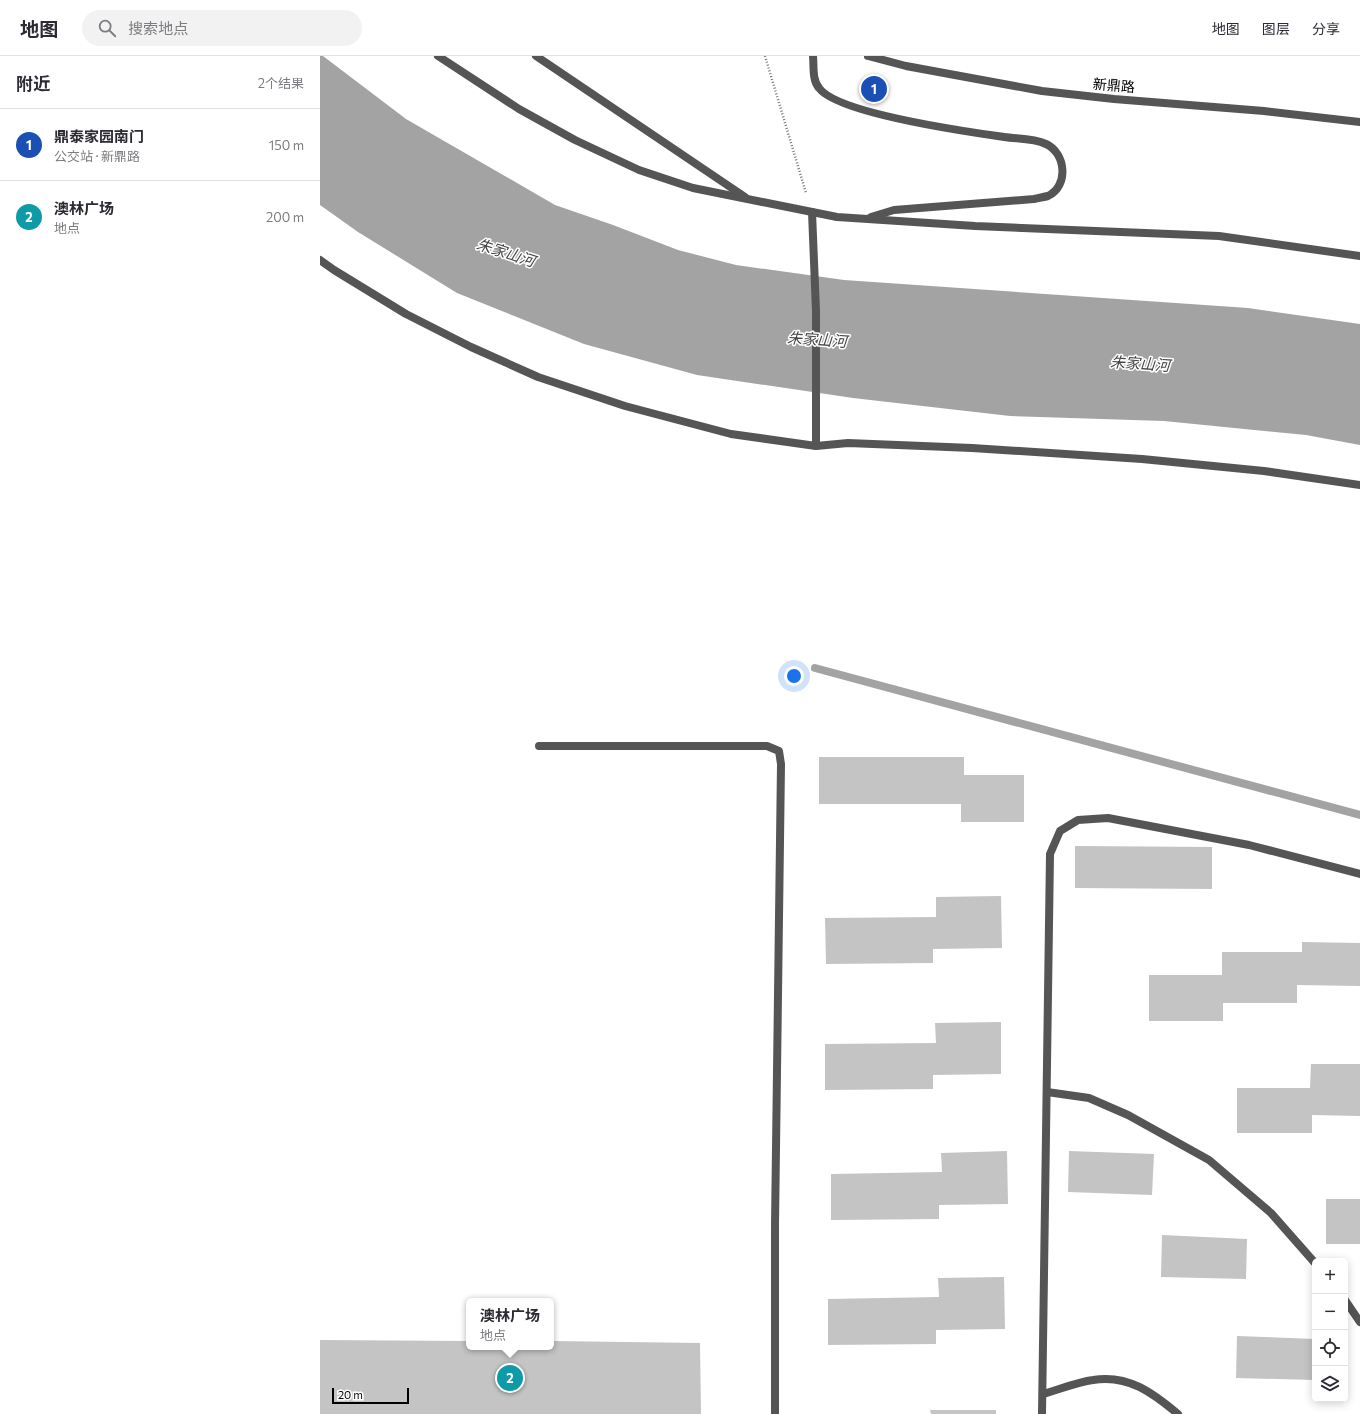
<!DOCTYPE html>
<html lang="zh">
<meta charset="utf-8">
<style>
:root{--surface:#fff;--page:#f2f2f3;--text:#2b2b33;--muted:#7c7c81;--line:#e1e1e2;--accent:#2563eb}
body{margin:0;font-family:Commissioner,"Noto Sans SC",sans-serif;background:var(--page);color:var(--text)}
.controls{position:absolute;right:12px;bottom:12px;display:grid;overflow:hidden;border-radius:6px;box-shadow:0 2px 10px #0003}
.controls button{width:36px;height:36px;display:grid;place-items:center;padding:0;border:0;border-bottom:1px solid var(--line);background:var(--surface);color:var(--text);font:20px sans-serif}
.scale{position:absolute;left:12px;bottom:10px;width:77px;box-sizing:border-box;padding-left:4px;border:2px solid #000;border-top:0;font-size:11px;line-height:14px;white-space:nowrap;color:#000;-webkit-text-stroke:3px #fff;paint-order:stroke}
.you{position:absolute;left:474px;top:620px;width:14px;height:14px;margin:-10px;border:3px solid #fff;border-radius:50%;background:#1a73e8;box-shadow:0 0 0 6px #1a73e833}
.badge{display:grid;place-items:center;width:26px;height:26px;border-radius:50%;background:var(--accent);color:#fff;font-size:13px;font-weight:700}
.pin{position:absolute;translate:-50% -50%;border:2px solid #fff;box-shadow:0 1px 4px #0006}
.popup{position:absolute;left:146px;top:1242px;width:88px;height:52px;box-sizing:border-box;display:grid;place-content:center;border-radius:6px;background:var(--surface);filter:drop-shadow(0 1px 3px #0005);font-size:13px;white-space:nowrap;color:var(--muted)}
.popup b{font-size:15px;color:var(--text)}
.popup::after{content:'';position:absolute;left:50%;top:100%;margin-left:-8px;border:8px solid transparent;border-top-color:var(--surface)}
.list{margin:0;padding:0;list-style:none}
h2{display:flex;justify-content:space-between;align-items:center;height:52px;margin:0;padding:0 16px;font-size:17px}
h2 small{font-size:13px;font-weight:400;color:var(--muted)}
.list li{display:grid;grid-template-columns:26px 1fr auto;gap:12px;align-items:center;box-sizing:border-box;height:72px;padding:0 16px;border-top:1px solid var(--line)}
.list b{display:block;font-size:15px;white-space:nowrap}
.list p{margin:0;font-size:13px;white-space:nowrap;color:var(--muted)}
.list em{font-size:13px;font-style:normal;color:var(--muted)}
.icon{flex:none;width:22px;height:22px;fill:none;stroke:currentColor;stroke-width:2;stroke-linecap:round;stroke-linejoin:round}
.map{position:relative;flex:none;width:1040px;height:1358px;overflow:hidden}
header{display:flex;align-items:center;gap:24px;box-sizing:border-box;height:56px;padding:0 20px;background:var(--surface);border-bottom:1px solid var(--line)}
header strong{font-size:19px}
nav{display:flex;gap:22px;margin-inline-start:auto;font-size:14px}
.search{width:280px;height:36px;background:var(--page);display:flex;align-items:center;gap:10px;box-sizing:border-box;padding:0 14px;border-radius:22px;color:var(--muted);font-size:15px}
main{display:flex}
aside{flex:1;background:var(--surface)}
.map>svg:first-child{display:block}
.water{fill:#a3a3a3}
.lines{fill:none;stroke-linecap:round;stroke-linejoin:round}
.stream{stroke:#a3a3a3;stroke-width:8}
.building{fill:#c4c4c4}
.path{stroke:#777;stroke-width:2.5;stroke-dasharray:1 2;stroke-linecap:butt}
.service{stroke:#555;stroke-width:8}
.minor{stroke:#555;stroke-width:8}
.tertiary{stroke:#555;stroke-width:8}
.labels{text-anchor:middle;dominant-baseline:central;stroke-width:3;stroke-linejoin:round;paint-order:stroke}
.street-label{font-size:14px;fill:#000;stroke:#fff}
.water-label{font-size:15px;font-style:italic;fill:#444;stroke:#fff}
</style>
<header>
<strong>地图</strong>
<div class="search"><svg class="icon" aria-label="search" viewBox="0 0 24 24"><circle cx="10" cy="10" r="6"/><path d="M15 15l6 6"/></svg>搜索地点</div>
<nav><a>地图</a><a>图层</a><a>分享</a></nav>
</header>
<main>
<aside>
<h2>附近<small>2个结果</small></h2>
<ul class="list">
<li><span class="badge" style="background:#1a4fb4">1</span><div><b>鼎泰家园南门</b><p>公交站 · 新鼎路</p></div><em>150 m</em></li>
<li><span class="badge" style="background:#0f9aa8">2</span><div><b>澳林广场</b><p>地点</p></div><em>200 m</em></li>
</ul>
</aside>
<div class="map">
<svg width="1040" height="1358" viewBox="0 0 1040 1358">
<rect width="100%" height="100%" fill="#fff"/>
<!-- water -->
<path class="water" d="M0,0H3L86,63L235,149L293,169L358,194L416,209L524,224L928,252L1040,268V389L986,379L844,365L690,360L533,342L377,319L264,288L137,237L38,176L0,149Z"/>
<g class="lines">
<!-- stream -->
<path class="stream" d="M495,612L1040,759"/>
</g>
<!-- building -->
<g class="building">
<path d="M499,701H644V719H704V766H641V748H499Z"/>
<path d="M755,790L892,791V833L755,832Z"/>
<path d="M681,840L682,892L613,893V907L506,908L505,862L616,861V841Z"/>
<path d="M982,886L1040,887V930L977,929V947H903V965H829V919H902V896H982Z"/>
<path d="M681,966V1018L613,1019V1033L505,1034V988L616,987L615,967Z"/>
<path d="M991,1008H1040V1060L992,1059V1077H917V1032H990Z"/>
<path d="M687,1095L688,1148L619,1149V1163L511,1164V1118L622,1116L621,1097Z"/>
<path d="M749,1095L834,1098L832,1139L748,1136Z"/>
<rect x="1006" y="1143" width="34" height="45"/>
<path d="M842,1179L927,1183L926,1223L841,1221Z"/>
<path d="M684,1221L685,1273L616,1274V1288L508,1289V1243L619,1241L618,1222Z"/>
<path d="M917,1280L995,1283V1324L916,1322Z"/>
<path d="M0,1284L149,1285V1291H231V1285L380,1287L381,1358H0Z"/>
<path d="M610,1354H676V1358H611Z"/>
</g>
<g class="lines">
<!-- path -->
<path class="path" d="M445,0L486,137"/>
<!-- service -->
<g class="service">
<path d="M219,690H447L459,695L461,708L455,1169V1358"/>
<path d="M727,1036L769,1042L808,1059L889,1104L951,1157L995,1207"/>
<path d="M1025,1244L1040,1266"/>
<path d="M723,1338C738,1334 757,1326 773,1324C808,1318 833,1337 858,1358"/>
<path d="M722,1358L730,798L740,775L758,764L788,762L929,789L1040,818"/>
</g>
<!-- minor -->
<g class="minor">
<path d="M118,0L199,53L255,84L319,114L373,132L517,161L655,170L899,180L1040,200"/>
<path d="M216,0L425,141"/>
<path d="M493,0C494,10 492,24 499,32C518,58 649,76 684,81C698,83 713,82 726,88C746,97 749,130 728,140C724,141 718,142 714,143L574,154L551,161"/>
<path d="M492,156L496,255V390"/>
<path d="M0,204L14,214L86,258L151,291L218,321L305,350L411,378L496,390L528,387L652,392L822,403L944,415L1040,429"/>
</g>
<!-- tertiary -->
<path class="tertiary" d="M548,0L586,10L722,35L794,43L944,55L1040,66"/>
</g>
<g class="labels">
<!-- street labels -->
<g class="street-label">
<text transform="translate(794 29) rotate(5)">新鼎路</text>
</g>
<!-- water labels -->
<g class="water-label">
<text transform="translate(186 196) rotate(18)">朱家山河</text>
<text transform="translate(497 283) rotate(4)">朱家山河</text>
<text transform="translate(820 307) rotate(4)">朱家山河</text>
</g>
</g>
</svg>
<div class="controls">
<button>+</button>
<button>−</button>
<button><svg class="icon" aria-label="locate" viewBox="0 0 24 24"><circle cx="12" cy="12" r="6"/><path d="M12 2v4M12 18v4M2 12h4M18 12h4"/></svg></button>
<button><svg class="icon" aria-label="layers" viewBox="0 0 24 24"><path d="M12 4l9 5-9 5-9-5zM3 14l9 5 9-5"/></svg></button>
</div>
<div class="scale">20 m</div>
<div class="you"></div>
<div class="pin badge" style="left:554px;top:33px;background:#1a4fb4">1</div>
<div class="pin badge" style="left:190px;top:1322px;background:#0f9aa8">2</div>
<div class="popup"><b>澳林广场</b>地点</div>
</div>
</main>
